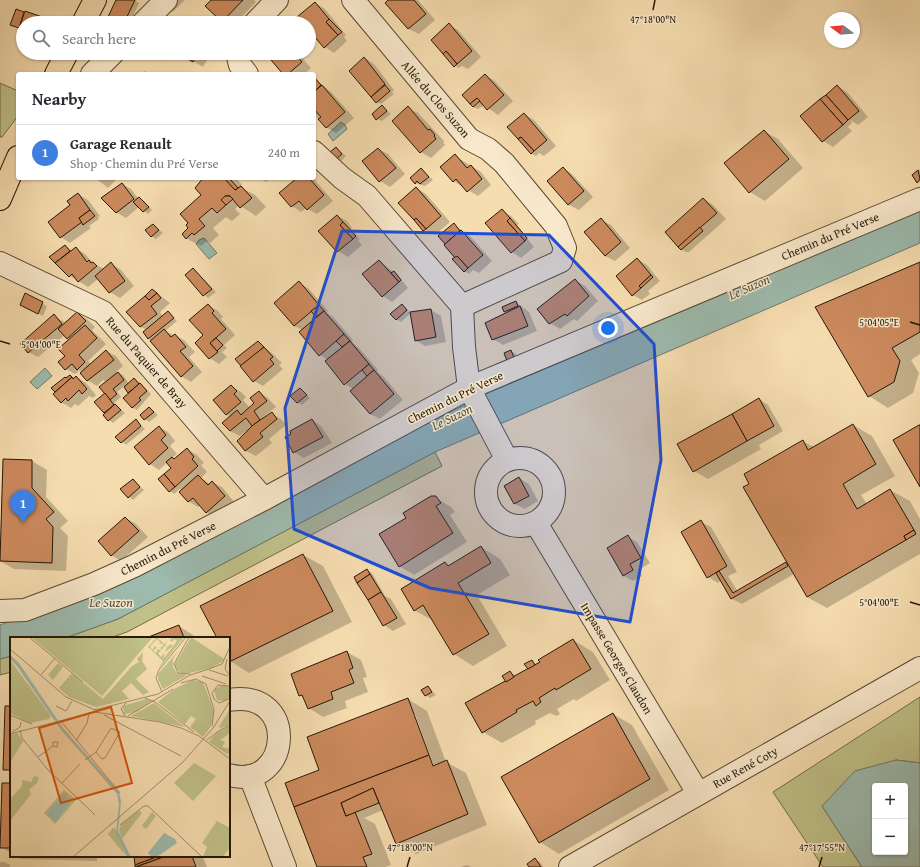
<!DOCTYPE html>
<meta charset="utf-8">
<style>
:root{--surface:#fff;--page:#f7f7f7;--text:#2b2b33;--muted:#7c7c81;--line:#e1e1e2;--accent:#8f2418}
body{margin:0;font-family:"Gentium Book Plus",serif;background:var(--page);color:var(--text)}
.controls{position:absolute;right:12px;bottom:12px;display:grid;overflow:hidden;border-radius:4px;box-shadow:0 1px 3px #0004}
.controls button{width:36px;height:36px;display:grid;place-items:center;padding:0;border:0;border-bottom:1px solid var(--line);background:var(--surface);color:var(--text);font:20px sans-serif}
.compass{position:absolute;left:824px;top:12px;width:36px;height:36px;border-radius:50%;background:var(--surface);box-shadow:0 1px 3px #0004;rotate:286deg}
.you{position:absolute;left:608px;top:328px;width:14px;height:14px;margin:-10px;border:3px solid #fff;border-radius:50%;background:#1a73e8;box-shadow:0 0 0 6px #1a73e833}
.badge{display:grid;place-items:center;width:26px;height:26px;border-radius:50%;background:var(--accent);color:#fff;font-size:13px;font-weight:700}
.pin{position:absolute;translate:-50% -33px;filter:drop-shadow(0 1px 2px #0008)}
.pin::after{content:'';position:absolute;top:21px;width:14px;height:12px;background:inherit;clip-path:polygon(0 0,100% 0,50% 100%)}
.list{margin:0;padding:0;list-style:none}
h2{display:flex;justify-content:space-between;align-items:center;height:52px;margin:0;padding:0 16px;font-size:17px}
h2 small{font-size:13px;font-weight:400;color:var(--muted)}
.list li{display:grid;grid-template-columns:26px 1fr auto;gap:12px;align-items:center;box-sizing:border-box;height:56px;padding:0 16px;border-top:1px solid var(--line)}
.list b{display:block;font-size:15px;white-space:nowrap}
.list p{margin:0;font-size:13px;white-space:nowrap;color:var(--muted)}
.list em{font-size:13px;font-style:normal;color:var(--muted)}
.icon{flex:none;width:22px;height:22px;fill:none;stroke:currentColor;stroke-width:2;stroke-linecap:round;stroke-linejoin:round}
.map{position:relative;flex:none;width:920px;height:867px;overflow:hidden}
.search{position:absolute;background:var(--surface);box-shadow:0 1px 3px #0004;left:16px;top:16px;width:300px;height:44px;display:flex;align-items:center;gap:10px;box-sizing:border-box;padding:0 14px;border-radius:22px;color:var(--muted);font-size:15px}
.panel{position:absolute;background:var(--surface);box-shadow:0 1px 3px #0004;left:16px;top:72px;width:300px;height:108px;border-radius:4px}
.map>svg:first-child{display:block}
.green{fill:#c0c088;stroke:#726c48}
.water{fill:#9dbbae;stroke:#6d7a6b;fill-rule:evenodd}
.shadow{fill:#0003;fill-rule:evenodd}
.building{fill:#cc8a5d;stroke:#241807}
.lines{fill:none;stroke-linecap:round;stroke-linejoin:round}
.minor-casing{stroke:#584931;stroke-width:24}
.major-casing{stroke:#241807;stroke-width:24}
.minor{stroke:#f9e9cc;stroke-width:22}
.major{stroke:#f6ddb0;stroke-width:22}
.marked{fill:#1d4ed8;fill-opacity:0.2;stroke:#1d4ed8;stroke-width:3;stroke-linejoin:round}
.ticks{fill:none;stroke:#241807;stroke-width:1.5}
.labels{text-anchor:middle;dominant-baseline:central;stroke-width:3;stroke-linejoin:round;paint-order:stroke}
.street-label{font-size:12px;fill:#241807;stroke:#f9e9cc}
.water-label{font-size:13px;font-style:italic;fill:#4e5141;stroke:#f9e9cc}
.inset-road{fill:none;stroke:#a28e6c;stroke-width:1}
.view{fill:#d4520c;fill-opacity:0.15;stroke:#d4520c;stroke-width:2}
.inset-edge{fill:none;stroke:#241807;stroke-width:2}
.ticks-label{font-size:10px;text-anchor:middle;fill:#241807;stroke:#f9e9cc;stroke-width:3;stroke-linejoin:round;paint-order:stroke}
</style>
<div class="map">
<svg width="920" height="867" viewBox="0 0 920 867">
<rect width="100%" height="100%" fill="#f6ddb0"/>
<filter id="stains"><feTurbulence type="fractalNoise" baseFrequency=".005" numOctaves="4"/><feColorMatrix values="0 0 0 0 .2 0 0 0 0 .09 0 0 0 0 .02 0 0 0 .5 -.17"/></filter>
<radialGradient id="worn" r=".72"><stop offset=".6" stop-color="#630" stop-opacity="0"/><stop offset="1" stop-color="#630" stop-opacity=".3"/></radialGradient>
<!-- green -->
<g class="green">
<path d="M0,83L18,91V116L2,137H0Z"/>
<path d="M435,452L442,466L127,632L110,638H65L118,619Z"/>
<path d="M11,656V672L0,675V659Z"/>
<path d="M920,697V763L896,760L822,806L862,867H823L773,792Z"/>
</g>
<!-- water -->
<g class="water">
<path d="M341,122L345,125L347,129L333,141L328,134Z"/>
<path d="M920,207V243L435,452L118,619L65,638H11V656L0,659V625L115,581L486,394Z"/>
<path d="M204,238L217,253L209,259L196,244L199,240Z"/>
<path d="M45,368L52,376L37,389L30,382Z"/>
<path d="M896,760L920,763V867H862L822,806L855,771ZM875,786H905V852H875Z"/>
</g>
<!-- shadow -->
<g class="shadow">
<path d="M117,0H134L139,3L130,23H116Z"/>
<path d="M157,0H185L173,12L158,4Z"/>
<path d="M212,0H254L256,2L236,23H226L207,6Z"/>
<path d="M389,0H418L435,20L419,34L409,29L386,3Z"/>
<path d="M315,3L325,9L346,35L344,37L347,41L334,53L325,47L309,29V23H304Z"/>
<path d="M25,12L48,20L54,23H23V34L19,31L20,29L12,25Z"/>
<path d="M449,25L458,30L481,57L468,69L462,66L459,68L455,66Z"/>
<path d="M179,53H211L203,67Z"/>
<path d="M266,53H298L311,68L304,74H285Z"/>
<path d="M365,58L374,64L394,90L392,92L394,94L381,104L377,102L350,71Z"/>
<path d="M145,71L150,74H141Z"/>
<path d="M485,75L495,81L513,101L498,115L484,105L478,109L473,107Z"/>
<path d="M314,78L331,92L354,118L336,133L326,127L314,113Z"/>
<path d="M837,86L847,92L868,117L858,125L850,120L852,123L848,127L852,131L833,147L823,141L802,117Z"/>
<path d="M382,106L391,114L382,121L377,119Z"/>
<path d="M408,108L418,113L444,141L443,142L445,145L431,158L421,152L393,121Z"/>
<path d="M524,114L534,120L556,146L544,156L539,153L536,156L531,154L509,127Z"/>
<path d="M764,131L778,139L803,168L765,201L750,192Z"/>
<path d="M336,148L346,156L341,161L336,158Z"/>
<path d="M378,149L388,154L405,174L390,187L380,181L363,162Z"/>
<path d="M455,156L481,172L491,185L478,196L453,181Z"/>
<path d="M563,168L572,174L593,197L579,210L569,205L548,181Z"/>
<path d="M421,169L433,180L425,186L415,183Z"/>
<path d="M920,169V183L913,176Z"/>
<path d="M95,178H118L108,188Z"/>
<path d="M205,178H236L242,185L240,187L255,195L266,207L256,216L239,205L235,209L240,214L232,221L226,217L213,228L219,235L210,243L207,241L201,246L189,240L183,234L189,228L202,195Z"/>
<path d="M260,178H271L266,182Z"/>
<path d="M299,178L314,179L333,201L317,214L306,208L301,212L292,206Z"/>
<path d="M122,184L131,189L138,198L143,200L152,210L148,214L139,207L126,218L116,212Z"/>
<path d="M416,188L426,194L450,222L436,234L424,230L415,220Z"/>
<path d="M78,194L88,200L100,216L98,217L99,219L89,226L91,228L70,243L61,237L71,205Z"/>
<path d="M704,199L713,205L726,219L689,252H686L681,249Z"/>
<path d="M502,211L511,216L519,224L517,225L534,247L521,258L512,252Z"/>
<path d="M337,216L347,221L352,228L351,229L360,239L358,240L362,245L348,257L338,251L320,231Z"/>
<path d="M601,220L611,225L630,248L615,261L605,256Z"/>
<path d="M153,225L163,233L156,239L151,236Z"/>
<path d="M454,225L471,237L492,261L479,273L473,270L469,274L464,271L456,258L440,237Z"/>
<path d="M65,246L72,251L76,248L85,254L93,263L104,269L111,264L120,269L134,286L120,298L110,292L98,279L88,287L70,276L56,262Z"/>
<path d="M637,259L647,265L660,281L648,291L650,294L642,300L633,295Z"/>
<path d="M379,261L398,275L408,288L392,302L383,296Z"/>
<path d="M920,263V354L911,360L919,373L913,393L888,408L869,396Z"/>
<path d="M193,269L216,292L208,298L186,276Z"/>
<path d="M575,280L585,286L598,301L577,321L574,319L560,329L550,323Z"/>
<path d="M299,283L308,288L328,311L326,312L334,318L353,340L352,342L359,348L378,370L377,372L384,377L403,400L380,419L370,414L353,389L345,384L326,362L328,360L320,355L303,330L294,326Z"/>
<path d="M153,290L170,303L160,312L163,317L168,313L177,321L165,331L184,340L195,352L189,357L202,372L191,382L181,376L144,333L147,330L141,327L128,312Z"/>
<path d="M25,295L47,306L43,316L25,307Z"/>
<path d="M516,302L529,312L537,331L503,345L493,339L486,323L507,312L504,308Z"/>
<path d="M208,305L218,311L223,317L221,319L235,335L224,345L227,348L222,352L227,357L219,364L210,358L205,335Z"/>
<path d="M402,305L411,313L431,310L441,316L446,342L425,346L415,340L411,313L401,322L396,319Z"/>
<path d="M77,313L87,319L95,327L92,330L106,344L88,361L91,364L106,351L116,356L123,366L116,372L123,375L129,384L135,379L139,382L151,394L137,410L132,407L130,393L124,386L117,392L121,397L114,403L125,413L113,423L109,420L106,414L96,402L106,393L107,382L103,380L97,386L87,380L80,370L75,374L66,369L70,340L65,335L38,357L28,352L54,316L66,323Z"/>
<path d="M258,342L273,354L282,363L279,365L283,369L263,386L254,381Z"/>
<path d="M511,351L516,354L518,360L505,354Z"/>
<path d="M69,375L75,379L76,377L86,383L96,395L93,398L89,396L78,406L75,404L71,408L61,402L53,388Z"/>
<path d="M231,386L241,392L246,397L243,400L250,408L256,403L259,392L268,398L276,407L263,417L272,414L281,419L286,425L269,439L272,443L256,456L246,451L238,441L247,432L246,431L240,436L230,431L231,417L226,414Z"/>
<path d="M300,389L310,398L302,405L297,402Z"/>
<path d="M759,399L768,405L783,431L759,445L761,449L708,479L694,471Z"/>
<path d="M150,408L158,415L149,422L145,419Z"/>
<path d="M312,420L321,426L332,443L304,458L294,452Z"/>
<path d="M136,421L145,429L126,445L117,437Z"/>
<path d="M853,425L872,436L895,476L861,495L867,504L890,490L910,501L920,519V554L827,608L807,597L794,574L742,604L732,599L721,580L718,583L708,577L701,522L711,527L737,572L728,576L738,592L786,563L789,565L750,484L802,441L814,447Z"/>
<path d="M159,427L168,432L175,441L170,446L177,454L172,458L175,460L187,449L197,455L204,463L201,465L207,472L201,478L210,484L212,482L222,487L234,502L216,518L206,512L200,505L198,507L188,501L183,490L180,489L174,494L170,491L172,468L168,462L159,470L150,464Z"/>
<path d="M4,460L32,461L47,470L46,497L68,521L60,528L68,536L66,571L14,569L0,561Z"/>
<path d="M519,478L529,484L538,501L525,509L515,504L505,486Z"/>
<path d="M133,480L144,490L133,500L129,497Z"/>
<path d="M436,498L451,507L455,512L450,515L467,542L414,575L399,566L407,518Z"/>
<path d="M125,518L135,523L148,537L121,561L111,555Z"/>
<path d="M628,537L637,542L650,563L639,570L642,576L633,581L624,576Z"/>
<path d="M481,547L500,559L510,575L477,595L507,646L473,666L454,654L434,621L414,610L445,563L450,566Z"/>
<path d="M303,555L323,566L352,622L249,673L230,661L229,638H218Z"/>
<path d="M367,570L372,573L385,596L391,599L406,624L393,631L384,625Z"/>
<path d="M179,626L193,635L195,638H149Z"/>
<path d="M573,640L593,652L610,680L576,701L574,699L557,709L560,714L556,716L550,713L535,721L536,724L502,743L483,732L510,672L516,676L529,669L532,661L537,665Z"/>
<path d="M347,652L361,660L367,677L363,678L368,692L345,701L347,708L323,717L309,708L304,698L300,695Z"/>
<path d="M428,687L436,695L430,698L426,695Z"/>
<path d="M408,699L427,711L446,762L466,773L487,825L416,854L397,843L383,810L364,818L375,824L391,865L385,867H319L321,770ZM413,714H415L435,770L433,771Z"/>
<path d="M613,714L632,725L669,790L559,854L540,842Z"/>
<path d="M11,784V853L1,847Z"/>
<path d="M16,856H97V861L20,859Z"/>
<path d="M135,856H207L203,857L207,867H136Z"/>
<path d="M535,860L540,862L543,867H530Z"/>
<path d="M0,862H5L10,865V867H0Z"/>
<path d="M467,865L471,867H461Z"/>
</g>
<!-- building -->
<g class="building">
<path d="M116,0H135L124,23H115L107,19Z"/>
<path d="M211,0H243L222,22L205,6Z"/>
<path d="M388,0H414L426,14L408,29L385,3Z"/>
<path d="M315,2L329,19L326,22L338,35L324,48L309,30V23H303L297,17Z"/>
<path d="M16,9L24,12L19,28L10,25Z"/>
<path d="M25,11L48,19L47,23H23V33L18,32Z"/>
<path d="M329,19L342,32L338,35L326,22Z"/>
<path d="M449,23L472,51L457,64L446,51L443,54L431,40Z"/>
<path d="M446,51L457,64L454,67L443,54Z"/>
<path d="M177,53H198L193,62Z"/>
<path d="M265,53H294L302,62L288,74H283Z"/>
<path d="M364,57L385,84L371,97L349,71Z"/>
<path d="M485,74L504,95L487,110L477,98L470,104L462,95Z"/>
<path d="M314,77L321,85L314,92Z"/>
<path d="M322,85L345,112L326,128L318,119L321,117L314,109V92Z"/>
<path d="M385,85L390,91L376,103L371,97Z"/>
<path d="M837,85L859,111L848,120L826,95Z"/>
<path d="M826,95L848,120L843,125L820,99Z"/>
<path d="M477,98L480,101L473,107L470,104Z"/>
<path d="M820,99L843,125L822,142L800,116Z"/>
<path d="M382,105L387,111L376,120L372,114Z"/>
<path d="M408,106L428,130L430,129L435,135L434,136L436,139L420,153L392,121Z"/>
<path d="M524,113L547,140L534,151L521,137L518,139L507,127Z"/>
<path d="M764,130L789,159L749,193L724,163Z"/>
<path d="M521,137L534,151L531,154L518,139Z"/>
<path d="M336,147L342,154L336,159L330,152Z"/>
<path d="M378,148L396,168L379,182L362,161Z"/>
<path d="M455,154L467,168L471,165L482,179L467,192L456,179L453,182L440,167Z"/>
<path d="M563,167L584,191L568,205L547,181Z"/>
<path d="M421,168L429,177L420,184L417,181L415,184L410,178Z"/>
<path d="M918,170L920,179L917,183L912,175Z"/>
<path d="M203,178H226L235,190L241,186L252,198L240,208L230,196H225L221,200L226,205L217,213L212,208L199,219L205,226L194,235L192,233L186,239L182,234L188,228L186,225L188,223L180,214L201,195L195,188Z"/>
<path d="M229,178L238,188L235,190L225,179Z"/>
<path d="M297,178H309L324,195L307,210L299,201L291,207L279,193Z"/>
<path d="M122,183L134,199L116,213L101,198Z"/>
<path d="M416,187L441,216L426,229L416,218L414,220L398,203Z"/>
<path d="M78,193L90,210L79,218L82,222L60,238L48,222L70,205L67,201Z"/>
<path d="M225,196H230L233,199L226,205L221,200Z"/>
<path d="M139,197L149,207L143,212L133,202Z"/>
<path d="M703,198L717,213L678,247L665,232Z"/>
<path d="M502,209L510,218L507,221L525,241L511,253L485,223Z"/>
<path d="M90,210L95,216L83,225L79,218Z"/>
<path d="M337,215L343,222L340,225L353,239L337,252L318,231Z"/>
<path d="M416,218L426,229L423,231L414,220Z"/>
<path d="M510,218L527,238L525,241L507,221Z"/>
<path d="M601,218L621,242L605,256L584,232Z"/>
<path d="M343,222L356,236L353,239L340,225Z"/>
<path d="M454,223L460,231L445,244L438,236Z"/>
<path d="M153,224L159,230L151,237L145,230Z"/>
<path d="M700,227L703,231L681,250L678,247Z"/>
<path d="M461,230L483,255L468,268L457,256L455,258L444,245Z"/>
<path d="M65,245L70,251L55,263L49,257Z"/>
<path d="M76,247L87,262L89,260L91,263L93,262L97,266L78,282L72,274L69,277L55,263Z"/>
<path d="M457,256L468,268L464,272L452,259Z"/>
<path d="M637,258L651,275L639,286L641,288L632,296L616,276Z"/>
<path d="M379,260L399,282L382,297L362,274Z"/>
<path d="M111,262L125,281L109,293L95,276Z"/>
<path d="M920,262V332L892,348L900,361L894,382L868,397L815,307Z"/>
<path d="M193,268L212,289L203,296L185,275Z"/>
<path d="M394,271L401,280L399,282L391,273Z"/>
<path d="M651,275L653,277L641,288L639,286Z"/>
<path d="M575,279L589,296L567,316L565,314L549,324L537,309Z"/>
<path d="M299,281L319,305L294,326L274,303Z"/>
<path d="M152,289L157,293L149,300L145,296Z"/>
<path d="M25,293L43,302L38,314L20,305Z"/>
<path d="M157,293L161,298L151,306L157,314L140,327L126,312L145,296L149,300Z"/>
<path d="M516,301L518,306L504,312L502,307Z"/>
<path d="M208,304L214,311L212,313L226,329L210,343L218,352L209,359L195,343L203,335L189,320Z"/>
<path d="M402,304L407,310L396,320L390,314Z"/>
<path d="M319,305L324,311L316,317L311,311Z"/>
<path d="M520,306L528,326L492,340L485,323Z"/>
<path d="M431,309L436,337L415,341L410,312Z"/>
<path d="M168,311L174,318L148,339L143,332Z"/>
<path d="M324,311L344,334L319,356L299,332Z"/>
<path d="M77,312L86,321L67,339L58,329Z"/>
<path d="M54,314L62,324L28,353L20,344Z"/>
<path d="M85,325L97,338L79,355L85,362L77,370L72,364L65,370L58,362L65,356L58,349Z"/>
<path d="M164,329L171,337L175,334L186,347L180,351L193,366L181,377L150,341Z"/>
<path d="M344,334L350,341L342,347L336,341Z"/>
<path d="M216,338L223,345L217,351L210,343Z"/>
<path d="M258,341L264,347L241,366L235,359Z"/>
<path d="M350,341L369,364L344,385L325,361Z"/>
<path d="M264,347L273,357L270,359L274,364L253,382L240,366Z"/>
<path d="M106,350L114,360L87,381L80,373Z"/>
<path d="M511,350L514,358L507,361L504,353Z"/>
<path d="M369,364L374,370L367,376L362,370Z"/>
<path d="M374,370L394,394L370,414L350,391Z"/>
<path d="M118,372L124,380L113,389L117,394L110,400L99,387Z"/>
<path d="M70,375L72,377L55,392L51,388L65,377L66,378Z"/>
<path d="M76,376L87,389L82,394L79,390L68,401L66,398L61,403L53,394L72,377L73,379Z"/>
<path d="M134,378L139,384L128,393L124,387Z"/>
<path d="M140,383L147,391L139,398L141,400L132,408L123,398Z"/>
<path d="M231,385L237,391L234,394L241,402L226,415L213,400Z"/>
<path d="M300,388L307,395L297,403L290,396Z"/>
<path d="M259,391L267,401L254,411L260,420L252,426L246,418L230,431L222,423L237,410L241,415L254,403L250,398Z"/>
<path d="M105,393L114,405L104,413L94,402Z"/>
<path d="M759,398L774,426L747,441L732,414Z"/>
<path d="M115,404L121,410L108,421L103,415Z"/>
<path d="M149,407L154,412L144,420L140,415Z"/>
<path d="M272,412L277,419L260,433L263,437L245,451L237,441L253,425Z"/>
<path d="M732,414L747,441L693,472L677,444Z"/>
<path d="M136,419L141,426L121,443L115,437Z"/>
<path d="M312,419L323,437L293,453L285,437L291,434L290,431Z"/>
<path d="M853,424L876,464L843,484L857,509L890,489L914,530L904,536L906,540L807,597L743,487L749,484L744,474L803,440L808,450Z"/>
<path d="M919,425H920V487L893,440Z"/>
<path d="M159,426L166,435L161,440L168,448L149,465L134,447Z"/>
<path d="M187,448L194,457L192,459L198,466L175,487L164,474L171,468L166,462L172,457L174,459Z"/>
<path d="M3,459L32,460V488L54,512L46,519L53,527L52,563L0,561Z"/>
<path d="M164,474L175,487L169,492L158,479Z"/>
<path d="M198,475L208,485L212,481L225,496L206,513L193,498L188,502L179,492Z"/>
<path d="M519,477L529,496L514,504L504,486Z"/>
<path d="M133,479L140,487L128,498L120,489Z"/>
<path d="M431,496H436L441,503L436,506L453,533L399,567L379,534L406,518L403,513Z"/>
<path d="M125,517L139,531L111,556L98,541Z"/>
<path d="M701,520L727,566L707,578L681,532Z"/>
<path d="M914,530L916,534L906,540L904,536Z"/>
<path d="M628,535L641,558L630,564L633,570L623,576L607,548Z"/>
<path d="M481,546L491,563L458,583L489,634L453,655L423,605L414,611L401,589L445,562L448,566Z"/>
<path d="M303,554L333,611L229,662V638H217L200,606Z"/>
<path d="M786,562L788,566L731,599L716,573L719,571L733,593Z"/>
<path d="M367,569L370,574L357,583L354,577Z"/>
<path d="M370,574L381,592L368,600L357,583Z"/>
<path d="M381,592L397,618L383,626L368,600Z"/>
<path d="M179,625L184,638H146Z"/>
<path d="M573,639L591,669L556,690L555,688L539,698L541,702L536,706L533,701L516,710L517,712L482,733L465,703L540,662L538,660Z"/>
<path d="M347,651L353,668L349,670L354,683L331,692L333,699L308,709L302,695L299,696L291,674Z"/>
<path d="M532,660L535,665L528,669L524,664Z"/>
<path d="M510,671L514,677L506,682L502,676Z"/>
<path d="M428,686L432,692L425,696L421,690Z"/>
<path d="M408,698L429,755L294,807L285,783L319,770L307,737Z"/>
<path d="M5,706H11V770H3Z"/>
<path d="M613,713L650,779L539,843L501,777Z"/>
<path d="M429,755L433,766L447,760L468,814L396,844L373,788L341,803L346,816L355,812L372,854L363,857L367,867H317L294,807Z"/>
<path d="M2,783H11V848H0Z"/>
<path d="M373,788L379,803L346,816L341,803Z"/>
<path d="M134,856H159L135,865Z"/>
<path d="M159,856H166L135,867V865Z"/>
<path d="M166,856H192L196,867H136Z"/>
<path d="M535,858L541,867H529L527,864Z"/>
</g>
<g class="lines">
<defs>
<g id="minor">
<path d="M353,0L469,139L488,149L504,163L556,226L565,248L561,261L462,306"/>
<path d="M143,23L166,0"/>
<path d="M255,23L277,0"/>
<path d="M237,53L240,65L247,74"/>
<path d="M92,74L113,53"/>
<path d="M314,152L342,178L367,196L462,306L464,347L469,388L507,460"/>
<path d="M0,263L103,312L264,499"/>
<circle cx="520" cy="492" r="34"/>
<path d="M536,523L698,793"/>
<path d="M0,611L25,610L94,584L134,566L264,499L469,388L920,199"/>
<path d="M229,700C300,688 291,792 229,775"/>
<path d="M250,776L285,867"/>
<path d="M570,867L920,668"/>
</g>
<g id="major">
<path d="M83,23L95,0"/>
<path d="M56,74L67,53"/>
<path d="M0,199L18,157"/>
</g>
</defs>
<!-- minor casing -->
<use href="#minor" class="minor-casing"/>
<!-- major casing -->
<use href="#major" class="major-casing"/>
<!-- minor -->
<use href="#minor" class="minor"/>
<!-- major -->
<use href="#major" class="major"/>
</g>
<!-- marked area -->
<path class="marked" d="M342,231L549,235L654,344L661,460L630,622L430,588L294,529L285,408Z"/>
<!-- ticks -->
<path class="ticks" d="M653,10L655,0M910,322L920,325M0,341L10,344M910,602L920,605M407,867L410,857M819,867L822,857"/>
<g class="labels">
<!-- street labels -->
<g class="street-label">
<text transform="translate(436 99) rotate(49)">Allée du Clos Suzon</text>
<text transform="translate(830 236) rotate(-23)">Chemin du Pré Verse</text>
<text transform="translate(147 362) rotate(49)">Rue du Paquier de Bray</text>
<text transform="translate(455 397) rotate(-26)">Chemin du Pré Verse</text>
<text transform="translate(168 548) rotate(-27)">Chemin du Pré Verse</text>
<text transform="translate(617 658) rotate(59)">Impasse Georges Claudon</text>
<text transform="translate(745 767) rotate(-29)">Rue René Coty</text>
</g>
<!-- water labels -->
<g class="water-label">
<text transform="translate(749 287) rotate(-24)">Le Suzon</text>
<text transform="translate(452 417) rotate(-26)">Le Suzon</text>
<text x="111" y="602">Le Suzon</text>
</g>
</g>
<!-- overview -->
<g transform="translate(10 637)">
<rect width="220" height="220" fill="#f6ddb0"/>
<path d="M21,0H143L92,59ZM147,0L150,4L154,1L151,4L154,7L158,4L155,8L158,10L160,7L163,9L155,15L157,10L154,9L152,13L150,11L154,8L150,6L148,9L150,5L147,2L140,9L142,13L145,9L147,11L143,13L146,16L148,12L151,14L148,16L151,20L154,16V21L167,4L164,2L162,5L160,3L163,0H174L147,34L153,24L138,10ZM181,0L214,22L213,24L201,31L175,37L169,35L164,28ZM169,13L163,22V30L167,36L177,38L153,52L148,42V37ZM133,15L132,24L137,32L126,42L139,55L133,58L121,46L112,54L119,62L86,70L59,60L49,51L62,36L93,62L122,29L129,25L127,22ZM0,23L41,79L39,82L20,86L0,76ZM48,26L53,30L43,43L38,38ZM183,43L193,45L204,75L201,89L193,100L180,90L186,82L181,79L175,87L148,65L164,52ZM212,48L220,50V59L216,64L207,63L204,53ZM136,62L142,64L126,75L114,77L113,69ZM144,66L175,90L121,79ZM220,72V89L210,91L209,90ZM220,90V96L210,103L215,105L212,110L218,112L220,107V116L217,117L199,105L207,95ZM7,96L13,104L0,126V98ZM184,126L206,139L183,164L164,146ZM24,139L29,140L27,146L19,153L21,157L0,184V162L12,149V143L21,145ZM54,153L66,163L45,187L34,176ZM129,173L132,176L112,202L109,193L111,188ZM142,175L146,179L136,192L132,189ZM207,184L220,191V210L213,220H193L197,210L192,206ZM103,191H105L115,218L98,197Z" fill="#c0c088"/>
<path d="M0,18L9,26L53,91L109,155L111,165L108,194L121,220H117L106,196L109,167L107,157L52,94L7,29L0,22ZM54,157L60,166L45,185L37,176ZM154,196L165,202L167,206L148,219L142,220L138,216Z" fill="#9dbbae"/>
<path class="inset-road" d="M19,0L73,45M179,0L164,27L168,36L180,37M0,12L56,60L85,73M217,22L215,32L220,39M196,33L212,27L220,10M199,33L218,39M31,38L45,21M192,39L216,47M171,46L186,42L196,47L204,73L202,89M152,55L146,41L149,33L176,0M135,61L145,65L184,95M219,62L209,66L204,62L202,56L208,48L220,49M46,69L56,74L62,64M84,73L148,57L180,38L196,33M0,78L22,87M94,78L171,119M115,79L111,72L116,66M118,79L163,52M50,83L110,156M10,93L12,101L38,133L85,178M2,95L10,90L11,85M0,97L84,75L150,85L171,91L189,99L220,122M197,103L210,93L220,89M66,104L77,86L79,76M28,120L43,109V105H48L47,110L43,109M75,123L86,115L101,91L110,95L95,121L92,122L86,115M52,146L70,127M110,188L134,169H138L192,220M63,220L173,125L203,91L220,64"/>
<path class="view" d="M101,70L122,146L51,166L29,91Z"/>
<rect width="220" height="220" class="inset-edge"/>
</g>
<g class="ticks-label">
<text x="653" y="23">47°18'00"N</text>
<text x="879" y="326">5°04'05"E</text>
<text x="41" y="348">5°04'00"E</text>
<text x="879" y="606">5°04'00"E</text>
<text x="410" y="851">47°18'00"N</text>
<text x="822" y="851">47°17'55"N</text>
</g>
<rect width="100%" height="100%" filter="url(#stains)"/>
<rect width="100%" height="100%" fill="url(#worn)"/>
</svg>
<div class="controls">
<button>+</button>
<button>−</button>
</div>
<svg class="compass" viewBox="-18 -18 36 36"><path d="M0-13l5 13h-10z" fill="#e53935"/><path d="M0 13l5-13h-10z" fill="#7c7c81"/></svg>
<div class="you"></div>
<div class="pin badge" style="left:23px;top:523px;background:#3f7fe0">1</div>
<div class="search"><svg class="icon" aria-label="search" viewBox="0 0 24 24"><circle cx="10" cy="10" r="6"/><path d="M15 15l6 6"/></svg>Search here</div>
<section class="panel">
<h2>Nearby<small></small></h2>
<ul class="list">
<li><span class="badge" style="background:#3f7fe0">1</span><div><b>Garage Renault</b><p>Shop · Chemin du Pré Verse</p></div><em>240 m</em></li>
</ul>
</section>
</div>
